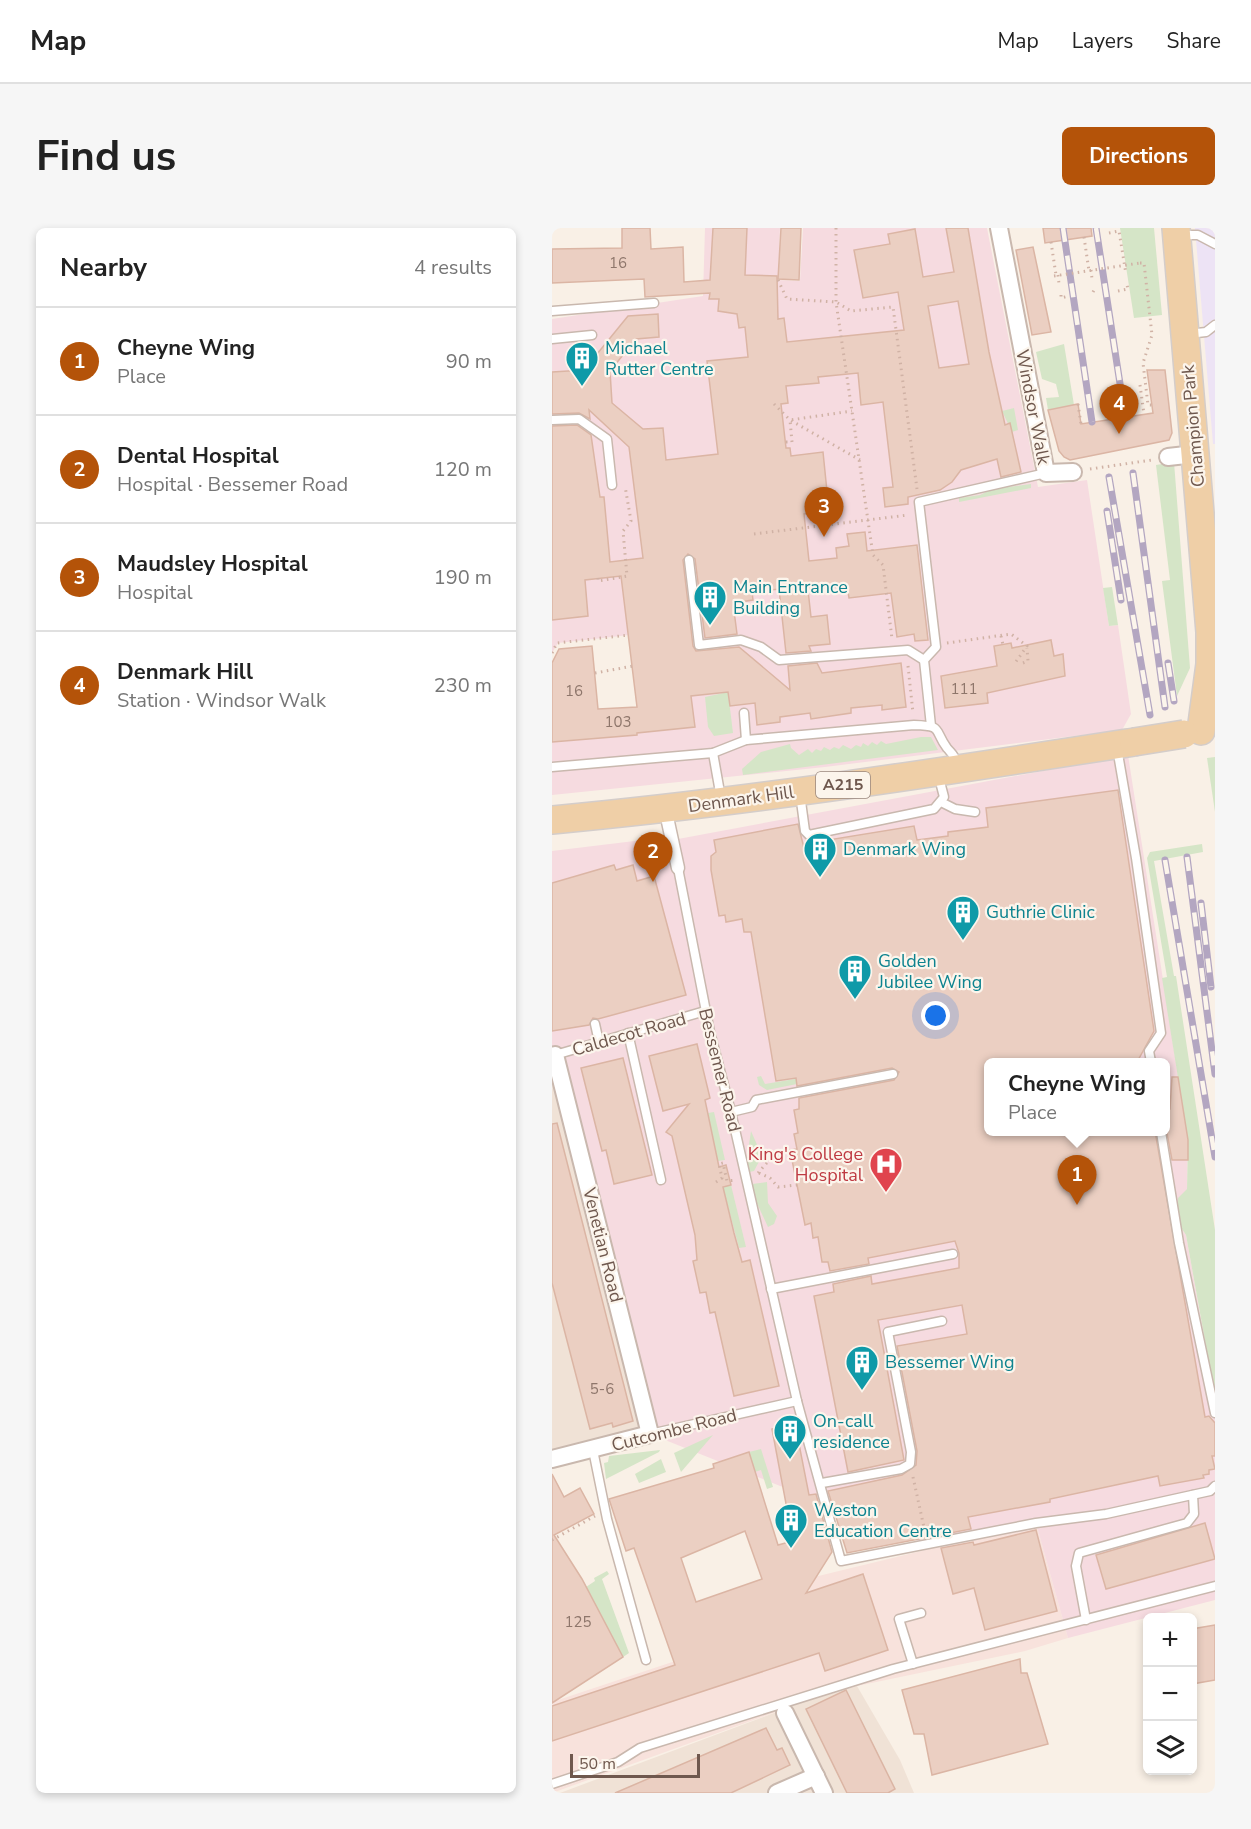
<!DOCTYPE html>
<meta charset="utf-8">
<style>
:root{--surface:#fff;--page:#f6f6f6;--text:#222;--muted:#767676;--line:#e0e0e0;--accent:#b45309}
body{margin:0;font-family:"Nunito Sans",sans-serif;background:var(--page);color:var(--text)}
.controls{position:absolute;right:18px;bottom:18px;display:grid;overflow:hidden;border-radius:9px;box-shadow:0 3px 9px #0003}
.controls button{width:54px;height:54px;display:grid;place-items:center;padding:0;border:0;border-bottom:2px solid var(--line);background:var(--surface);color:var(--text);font:30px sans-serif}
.scale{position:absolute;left:18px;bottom:15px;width:130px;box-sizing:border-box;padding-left:6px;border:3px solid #6f584e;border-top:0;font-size:16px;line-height:21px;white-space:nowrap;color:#6f584e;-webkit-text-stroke:4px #fcf5ec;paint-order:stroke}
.you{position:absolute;left:384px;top:788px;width:21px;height:21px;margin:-15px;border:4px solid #fff;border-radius:50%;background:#1a73e8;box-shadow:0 0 0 9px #1a73e833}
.badge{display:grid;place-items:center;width:39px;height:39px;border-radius:50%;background:var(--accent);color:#fff;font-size:20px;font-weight:700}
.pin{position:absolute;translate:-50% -50px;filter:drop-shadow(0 2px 3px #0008)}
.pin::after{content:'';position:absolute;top:32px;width:21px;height:18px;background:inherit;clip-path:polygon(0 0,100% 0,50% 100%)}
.popup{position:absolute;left:432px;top:830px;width:186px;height:78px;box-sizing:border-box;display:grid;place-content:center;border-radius:9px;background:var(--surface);filter:drop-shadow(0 2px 4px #0005);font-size:20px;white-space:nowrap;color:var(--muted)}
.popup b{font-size:22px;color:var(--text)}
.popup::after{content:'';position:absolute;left:50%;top:100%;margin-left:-12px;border:12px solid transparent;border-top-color:var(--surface)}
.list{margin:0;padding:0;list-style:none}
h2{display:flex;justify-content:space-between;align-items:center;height:78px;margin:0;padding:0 24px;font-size:26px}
h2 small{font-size:20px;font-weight:400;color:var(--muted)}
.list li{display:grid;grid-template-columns:39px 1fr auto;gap:18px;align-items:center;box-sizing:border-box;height:108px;padding:0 24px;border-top:2px solid var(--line)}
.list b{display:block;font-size:22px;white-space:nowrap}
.list p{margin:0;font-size:20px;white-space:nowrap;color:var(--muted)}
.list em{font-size:20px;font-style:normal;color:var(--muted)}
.icon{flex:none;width:33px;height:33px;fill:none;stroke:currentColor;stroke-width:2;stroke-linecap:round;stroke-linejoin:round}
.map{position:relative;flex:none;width:663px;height:1565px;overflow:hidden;border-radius:9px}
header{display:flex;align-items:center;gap:36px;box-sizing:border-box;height:84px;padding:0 30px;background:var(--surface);border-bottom:2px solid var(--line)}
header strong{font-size:28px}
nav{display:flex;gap:33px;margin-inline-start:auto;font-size:21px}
.intro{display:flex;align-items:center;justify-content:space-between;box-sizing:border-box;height:144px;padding:0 36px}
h1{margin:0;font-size:42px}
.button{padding:15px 27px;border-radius:9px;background:var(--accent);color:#fff;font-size:21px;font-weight:700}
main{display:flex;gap:36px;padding:0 36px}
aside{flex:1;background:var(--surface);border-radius:9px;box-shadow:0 3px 9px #0003}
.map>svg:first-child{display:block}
.residential{fill:#f0e2d6}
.commercial{fill:#f8e2dc}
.education{fill:#ede3f5}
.medical{fill:#f6dbe0;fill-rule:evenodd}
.green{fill:#d5e5c7}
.building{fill:#ebcfc2;stroke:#dbb5a4;stroke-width:1.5;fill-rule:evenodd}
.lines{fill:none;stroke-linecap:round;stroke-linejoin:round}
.service-casing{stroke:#c9b8ae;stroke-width:11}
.pedestrian-casing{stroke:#c9b8ae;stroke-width:15}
.minor-casing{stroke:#c9b8ae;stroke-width:20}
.primary-casing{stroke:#d4cdca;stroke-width:30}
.path{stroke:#d0b2a5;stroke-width:3;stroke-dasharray:1.5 4.5;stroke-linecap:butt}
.service{stroke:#fff;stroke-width:8}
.pedestrian{stroke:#fff;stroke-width:12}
.minor{stroke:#fff;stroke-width:16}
.primary{stroke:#efcfa7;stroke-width:27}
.rail-casing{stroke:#b3a6c1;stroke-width:7}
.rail{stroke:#fcf5ec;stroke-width:4.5;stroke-dasharray:14;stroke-linecap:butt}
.primary-bridge-casing{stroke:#d4cdca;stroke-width:30;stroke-linecap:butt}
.path-bridge{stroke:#d0b2a5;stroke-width:3;stroke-dasharray:1.5 4.5;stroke-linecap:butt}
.primary-bridge{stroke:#efcfa7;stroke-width:27}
.labels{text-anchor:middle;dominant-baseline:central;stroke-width:4.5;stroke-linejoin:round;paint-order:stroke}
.number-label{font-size:15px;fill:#8e766b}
.shield{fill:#fcf5ec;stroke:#99877d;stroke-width:1.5}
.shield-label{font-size:16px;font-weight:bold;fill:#6f584e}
.culture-label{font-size:18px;fill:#0d838f;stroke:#fcf5ec;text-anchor:start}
.street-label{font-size:18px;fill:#6f584e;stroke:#fcf5ec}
.health-label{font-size:18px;fill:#be3a42;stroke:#fcf5ec;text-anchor:end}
</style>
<header>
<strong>Map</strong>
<nav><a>Map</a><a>Layers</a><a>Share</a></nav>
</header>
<div class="intro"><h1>Find us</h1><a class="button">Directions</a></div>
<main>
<aside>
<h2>Nearby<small>4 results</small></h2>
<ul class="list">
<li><span class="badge">1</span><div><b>Cheyne Wing</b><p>Place</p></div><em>90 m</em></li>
<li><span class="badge">2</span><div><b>Dental Hospital</b><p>Hospital · Bessemer Road</p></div><em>120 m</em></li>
<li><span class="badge">3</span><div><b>Maudsley Hospital</b><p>Hospital</p></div><em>190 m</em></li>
<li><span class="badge">4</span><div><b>Denmark Hill</b><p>Station · Windsor Walk</p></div><em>230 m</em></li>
</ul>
</aside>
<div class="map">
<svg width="663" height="1565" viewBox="0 0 663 1565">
<rect width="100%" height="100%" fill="#f9f0e6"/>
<!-- residential -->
<g class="residential">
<path d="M0,828L98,1206L0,1231Z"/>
<path d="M305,1458L348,1532L362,1565H8L246,1476Z"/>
</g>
<!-- commercial -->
<path class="commercial" d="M484,1295L516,1410L473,1423L305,1458L246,1476L0,1565V1474L265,1386L254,1351Z"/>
<!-- education -->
<path class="education" d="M643,0H663V216H661Z"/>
<!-- medical -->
<g class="medical">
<path d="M153,0H228L226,52L248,53L251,0H435L486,259L535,252L557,398L566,397L579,486L570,502L273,539L0,567V514L85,507L87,504L77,407L6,415L0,425V91L151,68Z"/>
<path d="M576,527L636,912L635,961L626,995L634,1007L663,1168V1372L516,1410L484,1295L376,1317L98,1206L0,828V623L99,611H126ZM436,834H614V904H436Z"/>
</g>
<!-- green -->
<g class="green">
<path d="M568,0H602L610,87L582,90Z"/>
<path d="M512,116L522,177L496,182L494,170L507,169L504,156L490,151L484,124Z"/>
<path d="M462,180L466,202L460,204L450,183Z"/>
<path d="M622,234L638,440L625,468L610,353L618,352L604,237Z"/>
<path d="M479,256V260L407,274V270L428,267L440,261Z"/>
<path d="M560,359L566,397L557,398L551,360Z"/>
<path d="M176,464L181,505L162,508L156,499L153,469Z"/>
<path d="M369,509H379L386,522L191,547L190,541L209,524L238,516L239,520L247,527L256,521L260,525L264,521L269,523L272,519L278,522L282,519L287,521L291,517L299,521L304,517L309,519L311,515L316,518L320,514L325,517L329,513L334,516Z"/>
<path d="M663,529V584L655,530Z"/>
<path d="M650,616L651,624L602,633L622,748H624L663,1002V1168L634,1007L626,995V970L635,961L636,912L610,750L615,749L595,630L598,624Z"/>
<path d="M296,842L285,848L215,862L207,857L205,849L209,848L213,856Z"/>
<path d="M162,884L173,932L166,933L156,885Z"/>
<path d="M199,903L210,928L202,943L197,944L195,930Z"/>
<path d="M215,954L216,975L225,988L222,996L216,999L203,971L200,956Z"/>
<path d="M179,957L194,1019L187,1020L171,959Z"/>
<path d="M161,1207L129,1244L122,1225Z"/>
<path d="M209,1221L221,1259L215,1261L209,1242L203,1244L197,1224Z"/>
<path d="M108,1222L107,1224L54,1251L52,1235L56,1234L57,1228Z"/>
<path d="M109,1231L114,1244L87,1255L83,1246Z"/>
<path d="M55,1343L57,1346L50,1351L77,1425L71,1429L34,1359L43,1353L42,1350Z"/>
</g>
<!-- building -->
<g class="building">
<path d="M70,0H98L99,21L131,19L132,54L158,52L161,0H195L193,47L225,48L226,91L232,90L235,114L352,102L346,64L311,70L302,22L338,16L336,6L363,1L371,49L402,44L394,0H416L437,124L453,197L458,195L469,244L449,249L445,231L409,242L400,254L388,262L356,269V276L333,279L331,260L341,259L331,174L309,177L306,145L266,149L267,155L234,158L236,175L229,176L234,220H238L239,228L271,224L277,283L252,286L257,333L285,330L284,320L297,318L295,306L313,304L315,323L365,317L376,412L363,413L362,406L345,409L339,365L297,370L295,358L256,362L259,389L275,387L278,416L257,418L259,423L234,425L227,361L200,364L201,372L181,375L185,406L153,410L143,331L136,326L131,332L141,418L144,423L187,419L238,462L236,438L265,435L270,445L349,435L354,479L330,482V477L299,480V485L259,491L258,485L228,489V494L205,497L203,475L178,478L176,464L139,468L143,499L85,505V507L0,514V435L7,421L40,418L46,481L85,479L69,348L33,352L36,388L0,392V198L25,197L39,207L48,269H52L58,334L91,330L77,219L37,182L38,191L27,185L0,186V144L32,142L76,88L106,86L107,109L84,111L58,143L60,175L91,201L111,200L114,232L166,226L155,133L196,129L193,99L187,100L185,86L166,83L167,71H157L158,65L93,69L92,51L0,55V21L70,20ZM406,73L417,136L387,140L376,78Z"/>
<path d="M229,0H249L247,52L226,51Z"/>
<path d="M491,0H539L540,8L493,15Z"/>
<path d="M481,19L499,104L480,107L464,22Z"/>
<path d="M595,142H613L620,205L617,212L518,232L512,229L507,223L496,182L526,176L529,196L601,185Z"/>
<path d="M499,412L502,428L511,426L513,448L435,465L436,475L393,480L389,448L445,438L442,418L459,415L460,420Z"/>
<path d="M566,562L602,803L585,834H436V903H603L653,1189L657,1188L663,1195V1228H660L663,1241L657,1242V1246L651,1247L652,1250L608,1258L606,1248L498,1271V1274L416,1289L419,1301L295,1325L276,1263L350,1247L364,1237L365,1223L345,1118L415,1106L410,1077L326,1092L352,1232L296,1244L262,1068L282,1064L281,1056L319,1048L320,1056L407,1040V1025L403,1013L316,1030L317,1036L278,1043L276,1034H270L266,1009L261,1010L259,995L253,997L238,922L245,921L242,906L246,905L242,882L247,881V870L342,852L347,844L340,840L245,858L244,850L224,853L199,704H192L190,691L174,694L173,687L167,688L159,642V628L164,624L162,612L246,596L253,624L283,618L282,611L362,598L365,612L396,608V604L436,599L434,580Z"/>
<path d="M62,637L64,642L81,637L85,653L102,648L134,767L46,791L41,790L37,797L0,803V655Z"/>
<path d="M145,816L158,870L153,872L167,939L174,937L179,957L171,959L182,1005L190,1034L198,1032L227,1158L182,1168L163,1084L158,1085L154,1064L148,1065L141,1033L145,1032L143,1007L120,908L114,904L137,876L111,883L97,828Z"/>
<path d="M71,830L100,947L62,956L54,922L50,923L29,840Z"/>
<path d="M620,849H626L636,912V932H620L614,900V881H618Z"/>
<path d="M5,895L81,1193L61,1199L60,1195L38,1201L0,1055V896Z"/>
<path d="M244,1196L248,1208L246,1211L257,1267L264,1266L280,1324L254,1365L311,1346L336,1422L273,1443L267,1425L0,1513V1478L123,1437L82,1320L74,1323L57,1271L162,1240L161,1236L197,1224L226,1317L241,1313L220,1201ZM193,1303L210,1351L144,1374L129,1330Z"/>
<path d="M0,1246L12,1269L28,1260L42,1286L2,1307L30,1351L71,1429L0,1475Z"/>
<path d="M653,1295L663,1331L554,1361L544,1327Z"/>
<path d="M484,1302L505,1383L433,1402L422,1360L401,1366L389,1320L421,1314L422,1317Z"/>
<path d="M663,1397V1452L640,1456V1401Z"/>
<path d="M468,1431L469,1445H475L496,1516L380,1547L372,1506H362L350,1462Z"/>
<path d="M294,1462L343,1561L336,1565H295L254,1481Z"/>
<path d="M214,1500L225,1522L230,1520L238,1537L179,1565H63Z"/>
</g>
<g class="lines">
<defs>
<g id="service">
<path d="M627,7H646L663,16"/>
<path d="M0,83L102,75"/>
<path d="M636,106L654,104L663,97"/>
<path d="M0,111L40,107"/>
<path d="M0,192L27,191L55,211L60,257"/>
<path d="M137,332L147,417L189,412L209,419L227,432L356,422L372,432"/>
<path d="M192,485L194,512"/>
<path d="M379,498L372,432L384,419L367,274L494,245"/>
<path d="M565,520L584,630L609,805L597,823L599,834"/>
<path d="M161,525L169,570"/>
<path d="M0,539L161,525L194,512L362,497C392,498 381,501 395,520C401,527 403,527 404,537"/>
<path d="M248,566L253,603L257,607L382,581L392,569L386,546"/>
<path d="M389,574L403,581L423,584"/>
<path d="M126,640L158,804L179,884L245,1173L289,1333L484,1295L554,1286L658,1263L663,1258"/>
<path d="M43,796L47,814"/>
<path d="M76,805L109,952"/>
<path d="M3,827L153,783"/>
<path d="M179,884L200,879L204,872L341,846"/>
<path d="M609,904L627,1015L663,1185"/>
<path d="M219,1061L401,1026"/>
<path d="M98,1206L245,1173"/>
<path d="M41,1222L55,1291L94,1432"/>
<path d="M270,1255L349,1241L358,1236L359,1224L336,1104L390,1093"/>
<path d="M534,1392L524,1338L527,1325L635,1295L642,1286L641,1267"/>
<path d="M361,1436L347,1391L369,1385"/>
<path d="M0,1556L66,1534L88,1520L341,1441L663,1358"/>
</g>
<path id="pedestrian" d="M113,580L126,640"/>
<g id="minor">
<path d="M447,0L494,245L521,244"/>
<path d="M616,229L643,226"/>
<path d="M0,828L3,827L98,1206L0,1231"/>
<path d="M233,1485L272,1565"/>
<path d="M225,1565L264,1548"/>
</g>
<g id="primary">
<path d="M624,0L658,404V436L649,503"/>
<path d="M0,592C195,574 388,544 582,514"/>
</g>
</defs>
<!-- service casing -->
<use href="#service" class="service-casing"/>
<!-- pedestrian casing -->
<use href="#pedestrian" class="pedestrian-casing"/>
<!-- minor casing -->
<use href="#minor" class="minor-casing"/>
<!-- primary casing -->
<use href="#primary" class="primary-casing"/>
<!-- path -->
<g class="path">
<path d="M284,0V74L321,327L331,337L340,411"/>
<path d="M557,5L567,3L574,46"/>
<path d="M532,9L537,43"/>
<path d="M499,14L504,47"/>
<path d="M588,35H592L600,107L591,135L596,177H600"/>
<path d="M539,42L540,51"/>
<path d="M506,47L507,56"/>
<path d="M226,52L235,71L284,74L299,83L341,79L365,261"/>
<path d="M566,63L576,61L575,57"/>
<path d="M541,64L542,62"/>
<path d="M509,67V70L517,68"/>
<path d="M588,157L592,186"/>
<path d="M556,160L561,190"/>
<path d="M222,176L238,192L308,232"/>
<path d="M526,176L529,196"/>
<path d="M234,214H240L238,192L300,183"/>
<path d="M538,241L600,232"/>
<path d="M202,306L356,287"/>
<path d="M46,350V353L75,348L71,303L79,293L73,258"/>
<path d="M449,408L451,417"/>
<path d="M395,415L459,406L475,418L463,435"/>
<path d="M0,425L5,415L77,407"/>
<path d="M471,435L476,433L475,420"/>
<path d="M356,438L361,485"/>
<path d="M43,445L81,438"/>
<path d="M206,945L225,923"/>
<path d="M207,945L218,950L226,959L245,957"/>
<path d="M164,954L170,950L167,936L171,935L175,953L184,952"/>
<path d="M361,1249L373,1304"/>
<path d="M0,1312L43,1288"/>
</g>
<!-- service -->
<use href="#service" class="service"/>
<!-- pedestrian -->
<use href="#pedestrian" class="pedestrian"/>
<!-- minor -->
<use href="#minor" class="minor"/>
<!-- primary -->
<use href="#primary" class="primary"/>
<defs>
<g id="rail">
<path d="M511,0L540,194"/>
<path d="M544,0L573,188"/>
<path d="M581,245L613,479"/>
<path d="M557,249L598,487"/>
<path d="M555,283L569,372"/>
<path d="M616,435L622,473"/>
<path d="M635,629L663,846"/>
<path d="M613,632L663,929"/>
<path d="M649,675L659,759"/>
</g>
</defs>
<!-- rail casing -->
<use href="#rail" class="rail-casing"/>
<!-- rail -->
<use href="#rail" class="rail"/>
<defs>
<path id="primary-bridge" d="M582,514L632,506"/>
</defs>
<!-- primary-bridge casing -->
<use href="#primary-bridge" class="primary-bridge-casing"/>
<!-- path-bridge -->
<path class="path-bridge" d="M502,48L588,35"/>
<!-- primary-bridge -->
<use href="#primary-bridge" class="primary-bridge"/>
</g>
<!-- icons -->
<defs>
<symbol id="building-pin" viewBox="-11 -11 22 30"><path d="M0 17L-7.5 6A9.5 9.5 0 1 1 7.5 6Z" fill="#0f9aa8" stroke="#fcf5ec"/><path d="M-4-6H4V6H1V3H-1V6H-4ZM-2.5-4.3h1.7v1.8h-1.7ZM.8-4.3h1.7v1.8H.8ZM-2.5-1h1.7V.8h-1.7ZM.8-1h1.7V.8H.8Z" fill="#fff"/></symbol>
<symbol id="hospital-pin" viewBox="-11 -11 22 30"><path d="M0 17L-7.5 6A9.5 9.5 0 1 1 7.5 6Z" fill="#e0444e" stroke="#fcf5ec"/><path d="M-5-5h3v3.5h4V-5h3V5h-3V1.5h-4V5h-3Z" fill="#fff"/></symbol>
</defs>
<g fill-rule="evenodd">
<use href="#building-pin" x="11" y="111" width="38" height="52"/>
<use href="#building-pin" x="139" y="350" width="38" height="52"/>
<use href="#building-pin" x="249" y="602" width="38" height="52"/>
<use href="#building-pin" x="392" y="665" width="38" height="52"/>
<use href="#building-pin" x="284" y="724" width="38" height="52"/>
<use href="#hospital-pin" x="315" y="917" width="38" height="52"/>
<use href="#building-pin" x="291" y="1115" width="38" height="52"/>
<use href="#building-pin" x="219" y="1184" width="38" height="52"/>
<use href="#building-pin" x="220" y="1273" width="38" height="52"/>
</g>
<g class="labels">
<!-- number labels -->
<g class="number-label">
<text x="66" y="35">16</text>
<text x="412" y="461">111</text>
<text x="22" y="463">16</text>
<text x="66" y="494">103</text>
<text x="50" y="1161">5-6</text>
<text x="26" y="1394">125</text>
</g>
<!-- shield labels -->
<rect class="shield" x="264" y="544" width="54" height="26" rx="4.5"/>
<g class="shield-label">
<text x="291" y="557">A215</text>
</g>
<!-- culture labels -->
<g class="culture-label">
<text x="53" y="120">Michael<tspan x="53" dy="21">Rutter Centre</tspan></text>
<text x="181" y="359">Main Entrance<tspan x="181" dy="21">Building</tspan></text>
<text x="291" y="621">Denmark Wing</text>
<text x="434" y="684">Guthrie Clinic</text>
<text x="326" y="733">Golden<tspan x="326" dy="21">Jubilee Wing</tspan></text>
<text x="333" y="1134">Bessemer Wing</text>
<text x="261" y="1193">On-call<tspan x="261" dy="21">residence</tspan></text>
<text x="262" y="1282">Weston<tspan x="262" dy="21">Education Centre</tspan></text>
</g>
<!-- street labels -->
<g class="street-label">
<text transform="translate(481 179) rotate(79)">Windsor Walk</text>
<text transform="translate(641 198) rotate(-95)">Champion Park</text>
<text transform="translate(189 571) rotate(-8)">Denmark Hill</text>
<text transform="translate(77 806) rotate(-16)">Caldecot Road</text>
<text transform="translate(168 842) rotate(76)">Bessemer Road</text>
<text transform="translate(51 1017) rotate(76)">Venetian Road</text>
<text transform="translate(122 1202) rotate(-14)">Cutcombe Road</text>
</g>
<!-- health labels -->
<g class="health-label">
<text x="311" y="926">King's College<tspan x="311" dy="21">Hospital</tspan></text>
</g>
</g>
</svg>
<div class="controls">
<button>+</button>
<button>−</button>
<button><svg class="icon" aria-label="layers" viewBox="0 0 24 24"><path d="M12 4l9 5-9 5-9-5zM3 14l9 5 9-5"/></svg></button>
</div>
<div class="scale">50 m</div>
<div class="you"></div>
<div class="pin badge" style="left:525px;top:977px">1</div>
<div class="popup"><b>Cheyne Wing</b>Place</div>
<div class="pin badge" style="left:101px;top:654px">2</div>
<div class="pin badge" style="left:272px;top:309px">3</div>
<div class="pin badge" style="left:567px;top:206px">4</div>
</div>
</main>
